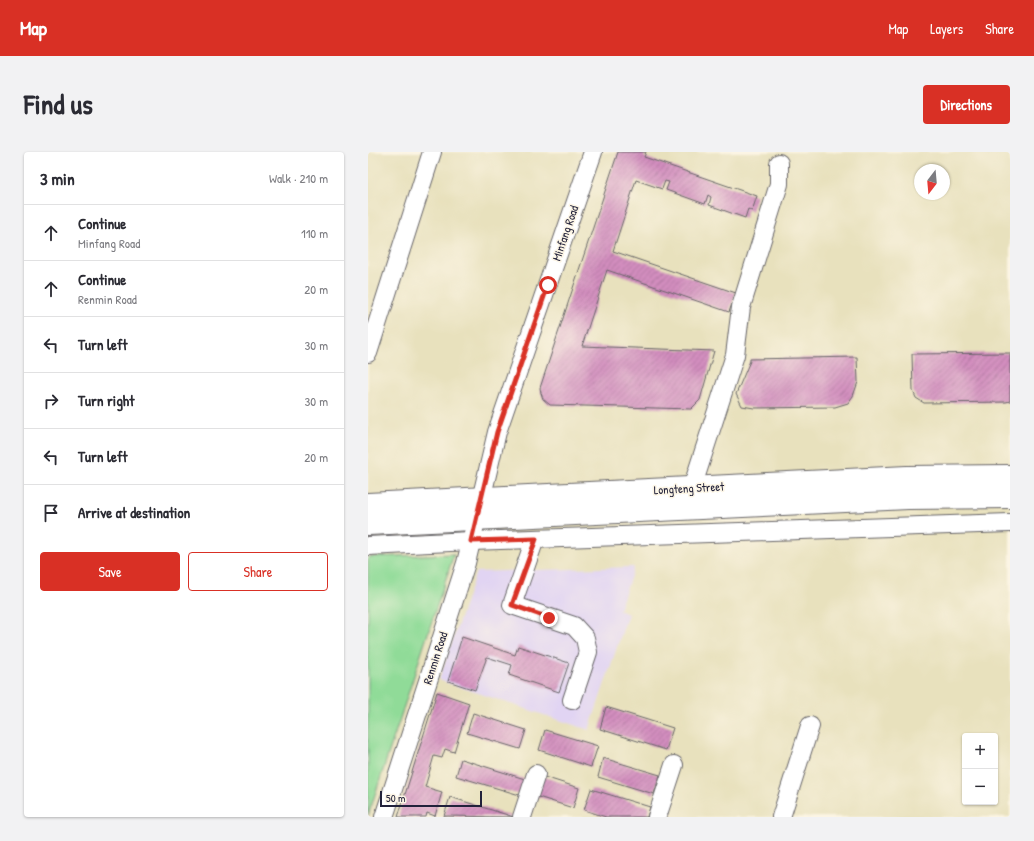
<!DOCTYPE html>
<meta charset="utf-8">
<style>
:root{--surface:#fff;--page:#f2f2f3;--text:#2b2b33;--muted:#7c7c81;--line:#e1e1e2;--accent:#d93025}
body{margin:0;font-family:"Patrick Hand",sans-serif;background:var(--page);color:var(--text)}
.controls{position:absolute;right:12px;bottom:12px;display:grid;overflow:hidden;border-radius:4px;box-shadow:0 1px 3px #0004}
.controls button{width:36px;height:36px;display:grid;place-items:center;padding:0;border:0;border-bottom:1px solid var(--line);background:var(--surface);color:var(--text);font:20px sans-serif}
.compass{position:absolute;left:546px;top:12px;width:36px;height:36px;border-radius:50%;background:var(--surface);box-shadow:0 1px 3px #0004;rotate:196deg}
.scale{position:absolute;left:12px;bottom:10px;width:102px;box-sizing:border-box;padding-left:4px;border:2px solid #22223b;border-top:0;font-size:11px;line-height:14px;white-space:nowrap;color:#22223b;-webkit-text-stroke:3px #fcf5e5;paint-order:stroke}
.stop{position:absolute;width:12px;height:12px;margin:-9px;border:3px solid #d93025;border-radius:50%;background:#fff}
.stop.end{background:#d93025;border-color:#fff;box-shadow:0 1px 4px #0008}
.list{margin:0;padding:0;list-style:none}
h2{display:flex;justify-content:space-between;align-items:center;height:52px;margin:0;padding:0 16px;font-size:17px}
h2 small{font-size:13px;font-weight:400;color:var(--muted)}
.list li{display:grid;grid-template-columns:26px 1fr auto;gap:12px;align-items:center;box-sizing:border-box;height:56px;padding:0 16px;border-top:1px solid var(--line)}
.list b{display:block;font-size:15px;white-space:nowrap}
.list p{margin:0;font-size:13px;white-space:nowrap;color:var(--muted)}
.list em{font-size:13px;font-style:normal;color:var(--muted)}
.actions{display:flex;gap:8px;padding:12px 16px}
.actions a{flex:1;padding:9px 0;border:1px solid var(--accent);border-radius:4px;text-align:center;font-size:14px;color:var(--accent)}
.actions .main{background:var(--accent);color:#fff}
.icon{flex:none;width:22px;height:22px;fill:none;stroke:currentColor;stroke-width:2;stroke-linecap:round;stroke-linejoin:round}
.map{position:relative;flex:none;width:642px;height:665px;overflow:hidden;border-radius:4px}
header{display:flex;align-items:center;gap:24px;box-sizing:border-box;height:56px;padding:0 20px;background:var(--accent);color:#fff}
header strong{font-size:19px}
nav{display:flex;gap:22px;margin-inline-start:auto;font-size:14px}
.intro{display:flex;align-items:center;justify-content:space-between;box-sizing:border-box;height:96px;padding:0 24px}
h1{margin:0;font-size:28px}
.button{padding:10px 18px;border-radius:4px;background:var(--accent);color:#fff;font-size:14px;font-weight:700}
main{display:flex;gap:24px;padding:0 24px}
aside{flex:1;background:var(--surface);border-radius:4px;box-shadow:0 1px 3px #0004}
.map>svg:first-child{display:block}
.built{fill:#e1d4f3}
.park{fill:#90db98;stroke:#597e6a}
.building{fill:url(#building-hatch)}
.lines{fill:none;stroke-linecap:round;stroke-linejoin:round}
.minor-casing{stroke:#676568;stroke-width:20}
.highway-casing{stroke:#676568;stroke-width:24}
.minor{stroke:#fff;stroke-width:18}
.highway{stroke:#fff;stroke-width:22}
.route{stroke:#d93025;stroke-width:5}
.labels{text-anchor:middle;dominant-baseline:central;stroke-width:3;stroke-linejoin:round;paint-order:stroke}
.street-label{font-size:12px;fill:#22223b;stroke:#fcf5e5}
</style>
<header>
<strong>Map</strong>
<nav><a>Map</a><a>Layers</a><a>Share</a></nav>
</header>
<div class="intro"><h1>Find us</h1><a class="button">Directions</a></div>
<main>
<aside>
<h2>3 min<small>Walk · 210 m</small></h2>
<ul class="list">
<li><svg class="icon" aria-label="ahead" viewBox="0 0 24 24"><path d="M12 20V5M6 11l6-6 6 6"/></svg><div><b>Continue</b><p>Minfang Road</p></div><em>110 m</em></li>
<li><svg class="icon" aria-label="ahead" viewBox="0 0 24 24"><path d="M12 20V5M6 11l6-6 6 6"/></svg><div><b>Continue</b><p>Renmin Road</p></div><em>20 m</em></li>
<li><svg class="icon" aria-label="left" viewBox="0 0 24 24"><path d="M17 20v-9H6M10 6l-5 5 5 5"/></svg><div><b>Turn left</b></div><em>30 m</em></li>
<li><svg class="icon" aria-label="right" viewBox="0 0 24 24"><path d="M7 20v-9h11M14 6l5 5-5 5"/></svg><div><b>Turn right</b></div><em>30 m</em></li>
<li><svg class="icon" aria-label="left" viewBox="0 0 24 24"><path d="M17 20v-9H6M10 6l-5 5 5 5"/></svg><div><b>Turn left</b></div><em>20 m</em></li>
<li><svg class="icon" aria-label="arrive" viewBox="0 0 24 24"><path d="M6 21V4h12l-3 4 3 4H6"/></svg><div><b>Arrive at destination</b></div></li>
</ul>
<div class="actions"><a class="main">Save</a><a>Share</a></div>
</aside>
<div class="map">
<svg width="642" height="665" viewBox="0 0 642 665">
<defs>
<pattern id="building-hatch" width="6" height="6" patternUnits="userSpaceOnUse"><rect width="6" height="6" fill="#d28dbe"/><path d="M-1 1l2-2M0 6l6-6M5 7l2-2" fill="none" stroke="#aa739c"/></pattern>
</defs>
<rect width="100%" height="100%" fill="#fcf5e5"/>
<filter id="ink" filterUnits="userSpaceOnUse"><feTurbulence type="fractalNoise" baseFrequency=".025" numOctaves="2"/><feDisplacementMap in="SourceGraphic" scale="8" xChannelSelector="R" yChannelSelector="G"/><feConvolveMatrix kernelMatrix="1 2 1 2 8 2 1 2 1" color-interpolation-filters="sRGB"/></filter>
<filter id="wash" filterUnits="userSpaceOnUse"><feTurbulence type="fractalNoise" baseFrequency=".012" numOctaves="4" result="noise"/><feDisplacementMap in="SourceGraphic" scale="16" xChannelSelector="R" yChannelSelector="G"/><feGaussianBlur stdDeviation="0.9" result="paint"/><feColorMatrix in="noise" values="0 0 0 0 0 0 0 0 0 0 0 0 0 0 0 0 0 1.4 0 .05"/><feComposite in="paint" operator="in"/></filter>
<g filter="url(#wash)">
<rect width="100%" height="100%" fill="#e8e1bd"/>
<!-- built -->
<path class="built" d="M266,415L251,458L260,462L221,578L71,528L108,420Z"/>
<!-- park -->
<path class="park" d="M86,402L0,664V405Z"/>
<g id="blocks">
<!-- building -->
<g class="building">
<path d="M250,0H278L276,5L389,44L384,59L380,57L377,66L341,53L343,45L340,43L337,52L298,38L301,30L297,29L294,37L268,28L245,99L368,141L361,160L239,118L214,194L346,199L332,248L323,257L182,253L175,247L173,241L172,236Z"/>
<path d="M642,201V249L638,250L556,251L548,246L545,239L544,202Z"/>
<path d="M489,205L490,230L485,244L480,251L467,255L386,256L374,254L368,242L382,209V207Z"/>
<path d="M94,485L147,503L150,494L201,511L191,540L141,523L144,513L119,505L107,538L80,529Z"/>
<path d="M69,540L101,551L86,600L77,597L74,606L66,604L57,635L74,640L67,664L59,661L58,665H30Z"/>
<path d="M238,555L305,576L298,598L232,577Z"/>
<path d="M105,561L158,578L152,597L99,581Z"/>
<path d="M177,578L230,594L223,615L171,598Z"/>
<path d="M235,606L292,623L286,642L230,625Z"/>
<path d="M93,607L160,628L155,644L88,624Z"/>
<path d="M173,624L211,636L205,656L167,644Z"/>
<path d="M223,637L282,655L279,665H238L216,658Z"/>
<path d="M82,645L146,665L76,664Z"/>
</g>
</g>
</g>
<g filter="url(#ink)">
<use href="#blocks" fill-opacity="0" stroke="#676568" stroke-width="1"/>
<g class="lines">
<defs>
<g id="minor">
<path d="M0,201L64,0"/>
<path d="M324,336L367,203L373,155L411,32V11"/>
<path d="M167,387L144,453L206,474L217,486L220,500L204,548"/>
<path d="M0,394L103,389L642,371"/>
<path d="M16,665L98,411L129,280L225,0"/>
<path d="M154,665L168,622"/>
<path d="M289,665L306,613"/>
<path d="M413,665L442,574"/>
</g>
<g id="highway">
<path d="M0,352L539,325L642,324"/>
<path d="M0,372L540,346L642,345"/>
</g>
</defs>
<!-- minor casing -->
<use href="#minor" class="minor-casing"/>
<!-- highway casing -->
<use href="#highway" class="highway-casing"/>
<!-- minor -->
<use href="#minor" class="minor"/>
<!-- highway -->
<use href="#highway" class="highway"/>
</g>
</g>
<g class="lines" filter="url(#ink)">
<!-- route -->
<path class="route" d="M180,133L129,280L103,389L168,387L144,453L181,466"/>
</g>
<g class="labels">
<!-- street labels -->
<g class="street-label">
<text transform="translate(197 81) rotate(-71)">Minfang Road</text>
<text transform="translate(321 336) rotate(-3)">Longteng Street</text>
<text transform="translate(67 506) rotate(-72)">Renmin Road</text>
</g>
</g>
</svg>
<div class="controls">
<button>+</button>
<button>−</button>
</div>
<svg class="compass" viewBox="-18 -18 36 36"><path d="M0-13l5 13h-10z" fill="#e53935"/><path d="M0 13l5-13h-10z" fill="#7c7c81"/></svg>
<div class="scale">50 m</div>
<div class="stop" style="left:180px;top:133px"></div>
<div class="stop end" style="left:181px;top:466px"></div>
</div>
</main>
